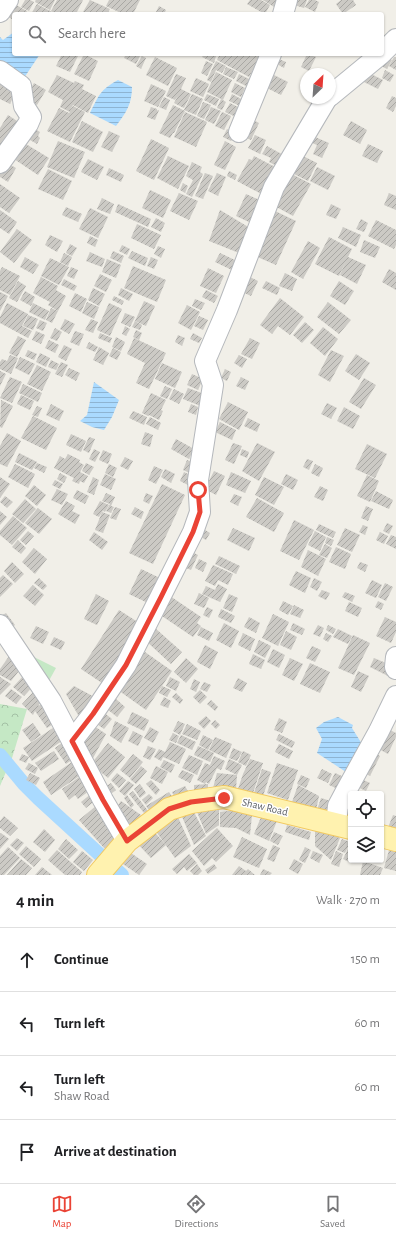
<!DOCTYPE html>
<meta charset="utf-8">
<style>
:root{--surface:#fff;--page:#f6f6f6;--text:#202124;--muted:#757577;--line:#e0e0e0;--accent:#ea4335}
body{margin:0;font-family:"Alegreya Sans",sans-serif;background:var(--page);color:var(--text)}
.controls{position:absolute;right:12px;bottom:12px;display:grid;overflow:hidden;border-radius:4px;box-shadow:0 1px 3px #0004}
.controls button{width:36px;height:36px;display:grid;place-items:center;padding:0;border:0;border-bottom:1px solid var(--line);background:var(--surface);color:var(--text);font:20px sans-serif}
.compass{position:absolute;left:300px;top:68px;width:36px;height:36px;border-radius:50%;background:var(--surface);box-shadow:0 1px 3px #0004;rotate:25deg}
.stop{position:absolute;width:12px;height:12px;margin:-9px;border:3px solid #ea4335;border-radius:50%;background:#fff}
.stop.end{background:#ea4335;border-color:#fff;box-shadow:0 1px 4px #0008}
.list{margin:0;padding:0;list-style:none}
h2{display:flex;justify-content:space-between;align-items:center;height:52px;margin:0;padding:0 16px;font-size:17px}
h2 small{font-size:13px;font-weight:400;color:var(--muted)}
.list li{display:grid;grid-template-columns:26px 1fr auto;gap:12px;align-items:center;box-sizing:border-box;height:64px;padding:0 16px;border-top:1px solid var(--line)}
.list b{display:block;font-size:15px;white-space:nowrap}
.list p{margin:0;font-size:13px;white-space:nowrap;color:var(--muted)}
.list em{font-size:13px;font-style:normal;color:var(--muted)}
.icon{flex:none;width:22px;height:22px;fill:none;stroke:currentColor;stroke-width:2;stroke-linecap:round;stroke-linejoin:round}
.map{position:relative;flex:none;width:396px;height:875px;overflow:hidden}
.search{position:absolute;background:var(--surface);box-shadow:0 1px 3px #0004;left:12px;right:12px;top:12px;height:44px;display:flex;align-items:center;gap:10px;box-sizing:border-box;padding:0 14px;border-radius:4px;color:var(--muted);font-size:15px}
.sheet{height:308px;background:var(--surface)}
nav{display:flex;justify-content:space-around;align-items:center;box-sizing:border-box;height:56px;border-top:1px solid var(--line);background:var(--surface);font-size:11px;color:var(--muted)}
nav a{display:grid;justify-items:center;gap:2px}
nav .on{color:var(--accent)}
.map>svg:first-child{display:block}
.forest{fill:url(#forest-crowns)}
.green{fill:#c5e8c5}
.water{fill:url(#water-rules)}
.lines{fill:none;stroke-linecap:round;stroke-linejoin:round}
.canal{stroke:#aadaff;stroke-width:14}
.building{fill:url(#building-hatch)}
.minor-casing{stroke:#b5b8bc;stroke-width:22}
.major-casing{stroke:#f2c960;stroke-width:24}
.minor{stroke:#fff;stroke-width:20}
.major{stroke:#fff2af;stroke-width:22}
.route{stroke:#ea4335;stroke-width:5}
.labels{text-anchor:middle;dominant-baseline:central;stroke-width:3;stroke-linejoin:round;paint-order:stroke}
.street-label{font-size:11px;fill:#5f6368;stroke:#fff}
</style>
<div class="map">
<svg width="396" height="875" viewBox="0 0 396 875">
<defs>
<pattern id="forest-crowns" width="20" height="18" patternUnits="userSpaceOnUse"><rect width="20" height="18" fill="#c5e8c5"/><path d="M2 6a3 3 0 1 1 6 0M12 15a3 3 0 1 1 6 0" fill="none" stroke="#a3c0a4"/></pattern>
<pattern id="water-rules" width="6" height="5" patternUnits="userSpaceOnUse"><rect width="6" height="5" fill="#aadaff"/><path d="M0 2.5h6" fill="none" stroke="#8eb4d2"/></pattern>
<pattern id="building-hatch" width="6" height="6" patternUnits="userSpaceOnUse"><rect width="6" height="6" fill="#cccac5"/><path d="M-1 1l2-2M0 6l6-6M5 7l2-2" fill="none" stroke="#a9a8a4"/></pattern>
</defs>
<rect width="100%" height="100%" fill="#f1efe8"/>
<!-- forest -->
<path class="forest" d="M0,704L27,709L12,758L0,786Z"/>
<!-- green -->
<path class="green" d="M22,651L56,668L46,686Z"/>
<!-- water -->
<g class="water">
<path d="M14,32V54H40L24,78L0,64V37L3,40Z"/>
<path d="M118,80L132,87C132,104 126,113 116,126L90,113C99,95 100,90 118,80Z"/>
<path d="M94,382L119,400L112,417L104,430L92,427L80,421L87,415Z"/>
<path d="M338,717L353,725L352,728L362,744L349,774L317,753L322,739L316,728L324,722Z"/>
</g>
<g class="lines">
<!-- canal -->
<path class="canal" d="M0,755L24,784L38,798L122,875"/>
</g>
<!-- building -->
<g class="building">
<path d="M25,0H30L34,2L29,11L21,7Z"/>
<path d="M36,0H55L50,10L35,2Z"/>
<path d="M57,0H83L76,14H57L51,11Z"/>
<path d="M90,0L110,9L107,14H87L83,12Z"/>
<path d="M109,0H140L133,14H123L106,6Z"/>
<path d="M250,0H261L270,5L265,14L247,4Z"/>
<path d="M263,0H278L274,7Z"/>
<path d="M296,0H307L304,8L294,5Z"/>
<path d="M309,0H315L319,2L315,12L305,7Z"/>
<path d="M341,0H353L356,5L343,14L336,4Z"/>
<path d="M9,1L27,11L25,14H14V20L2,14Z"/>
<path d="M37,4L56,14H31Z"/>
<path d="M159,6L166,10L164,14H155Z"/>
<path d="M62,54H79L70,72L56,66Z"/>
<path d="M84,54L98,61L89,81L74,74Z"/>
<path d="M126,54H141L136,64L124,58Z"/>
<path d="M204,54H212L216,56L214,63L202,57Z"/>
<path d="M220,54H262L249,77L217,60Z"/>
<path d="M307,54L316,57L309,71L301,67Z"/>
<path d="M382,55L392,60L387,69L377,64Z"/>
<path d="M142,56L146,58L141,69L136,66Z"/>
<path d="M155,57L177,68L168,86L146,75Z"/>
<path d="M394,57H396V70L389,66Z"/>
<path d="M279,59L286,62L284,68L277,64Z"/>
<path d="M206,61L213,64L207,76L201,73Z"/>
<path d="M216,61L220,63L217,67L220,63L226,66L222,73L216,70L211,82L207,80Z"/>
<path d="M226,67L238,72L234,79L223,74Z"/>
<path d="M385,70L394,75L390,82L382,78Z"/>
<path d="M365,71L383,80L378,89L360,80Z"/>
<path d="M216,72L232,80L223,100L207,92Z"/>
<path d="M176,74L186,78L181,89L191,94L184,108L174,103L178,96L175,100L166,96Z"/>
<path d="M239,74L251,80L248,87L236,81Z"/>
<path d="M272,74L288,82L281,95L265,87Z"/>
<path d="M57,75L74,83L75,81L84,85L82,89L96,96L88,113L73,105L70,110L73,106L85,112L70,142L47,131L59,108L69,113L70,112L60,107L63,100L48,92Z"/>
<path d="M0,78L18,87L10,104L0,99Z"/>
<path d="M196,78L209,84L203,97L190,91Z"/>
<path d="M34,83L46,90L37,105L25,98Z"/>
<path d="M235,83L245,88L241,97L231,92Z"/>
<path d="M151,84L166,91L158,107L144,101Z"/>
<path d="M192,94L203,99L196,115L184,110Z"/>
<path d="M207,94L219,99L216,106L204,100Z"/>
<path d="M232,94L243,100L240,106L229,101Z"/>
<path d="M392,96L396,98V106L393,112L386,108Z"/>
<path d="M164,97L170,100L166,110L159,107Z"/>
<path d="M221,99L226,102L222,110L217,108Z"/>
<path d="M203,102L211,105L204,119L197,116Z"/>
<path d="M230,103L240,108L236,117L225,112Z"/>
<path d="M173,105L185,111L174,133H173L170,138L159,133Z"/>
<path d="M151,107L157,109V111L158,110H159L155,120L147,117Z"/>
<path d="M211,107L221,111L214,124L205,120Z"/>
<path d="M185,112L207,122L196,147L174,137Z"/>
<path d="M222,112L231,116L224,130L215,126Z"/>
<path d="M8,115L23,125L0,147V128Z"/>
<path d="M249,118L259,123L251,140L241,136Z"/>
<path d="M82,121L103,132L93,152L72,142Z"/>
<path d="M351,121L367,130L360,144L343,135Z"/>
<path d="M29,126L40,132L38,136L40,138L37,144L23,136Z"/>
<path d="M227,129L234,133L231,141L223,137Z"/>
<path d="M109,131L120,136L112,152L101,147Z"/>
<path d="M255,135L266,140L260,154L248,148Z"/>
<path d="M315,137L329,143L322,158L313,154L317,145L312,143Z"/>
<path d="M151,139L169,148L154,180L136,171Z"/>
<path d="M21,141L49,158L38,175L11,157Z"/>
<path d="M58,141L85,152L74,178L47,167Z"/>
<path d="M225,141L236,147L225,170L214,165Z"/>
<path d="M368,144L383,151L377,163L362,156Z"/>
<path d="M267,146L289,158L283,169L269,162L271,158L262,154Z"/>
<path d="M168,156L189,166L178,189L157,178Z"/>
<path d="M254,156L279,169L265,196L237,181L249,159L252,160Z"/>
<path d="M303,156L317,163L308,181L294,174Z"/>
<path d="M88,159L104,167L97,180L81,172Z"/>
<path d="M5,162L16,168L8,182L0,177V170Z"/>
<path d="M192,162L202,167L200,172L203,174L192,197L186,194L193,180L186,176Z"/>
<path d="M317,167L335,176L328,190L310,181Z"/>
<path d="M109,168L124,175L121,182L106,175Z"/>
<path d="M48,169L72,181L63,200L38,189Z"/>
<path d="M229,171L237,175L235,180L227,176Z"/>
<path d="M288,172L311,184L293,216L271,204Z"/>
<path d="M205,173L213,176L203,199L195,196Z"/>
<path d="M217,173L226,177L218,196L208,191Z"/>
<path d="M183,183L188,186L185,193L180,190Z"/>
<path d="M0,184L20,198L9,213L0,207Z"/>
<path d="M150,190L171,200L163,218L142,208Z"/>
<path d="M179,193L198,201L189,220L170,211Z"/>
<path d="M389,193L396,196V210L384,205Z"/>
<path d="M246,194L262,201L251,223L236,216Z"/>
<path d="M102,198L114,204L110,214L97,209Z"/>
<path d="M118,204L151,219L148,227L115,212Z"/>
<path d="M331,204L341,209L336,219L326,215Z"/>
<path d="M66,207L82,214L78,222L62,215Z"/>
<path d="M90,208L108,217L98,238L79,229Z"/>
<path d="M0,210L17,222L9,234L0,228Z"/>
<path d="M220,210L250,228L244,255L209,241Z"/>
<path d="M273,210L296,221L276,265L253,255Z"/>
<path d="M156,218L165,223L161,232L151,227Z"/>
<path d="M361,219L368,223L364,232L356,229Z"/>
<path d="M376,220L396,230V245L394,249L368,236Z"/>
<path d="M137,224L161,235L154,249L131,238Z"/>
<path d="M343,227L361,235L356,247L338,238Z"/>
<path d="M17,229L32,240L14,263L0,252Z"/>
<path d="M50,235L63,241L57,252L45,245Z"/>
<path d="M90,236L98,240L95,247L87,243Z"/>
<path d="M329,237L352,249L348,257L366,265L357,284L340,275L346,261L339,276L315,264Z"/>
<path d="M364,240L380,247L375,258L360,252Z"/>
<path d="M308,241L320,248L303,279L291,272Z"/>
<path d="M70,244L77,248L72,256L66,253Z"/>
<path d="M122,245L130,249L127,255L119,251Z"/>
<path d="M158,246L165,249L161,258L154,254Z"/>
<path d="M113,251L124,256L121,263L110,258Z"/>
<path d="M132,251L148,258L145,266L128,258Z"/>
<path d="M90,252L105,259L102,267L86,261Z"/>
<path d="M64,253L72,257L68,266L60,262Z"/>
<path d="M220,253L239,262L234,271L215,262Z"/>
<path d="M25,257L39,265L33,274L20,267Z"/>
<path d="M151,257L158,260L154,269L147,266Z"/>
<path d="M50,258L69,267L59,285L41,276Z"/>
<path d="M107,259L121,265L116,278L102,272Z"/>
<path d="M133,266L166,280L157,302L124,288Z"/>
<path d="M2,267L20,276L10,295L0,290V271Z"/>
<path d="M71,267L78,270L74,279L67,276Z"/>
<path d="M208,268L224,276L216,293L200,286Z"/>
<path d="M389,269L396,273V290L382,282Z"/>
<path d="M285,273L297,279L292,291L279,286Z"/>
<path d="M100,274L112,280L106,292L94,286Z"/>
<path d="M246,275L258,281L251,296L238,290Z"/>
<path d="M41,277L58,286L56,290L66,296L58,311L48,305L50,302L33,293Z"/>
<path d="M64,279L77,286L74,291L61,285Z"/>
<path d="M18,281L26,286L17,302L9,298Z"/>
<path d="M266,281L280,288L277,295L262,288Z"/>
<path d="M339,281L354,291L345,305L330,296Z"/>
<path d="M93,288L105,294L99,306L88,300Z"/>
<path d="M121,288L133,294L129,301L118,295Z"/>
<path d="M206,290L218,296L214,303L202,297Z"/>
<path d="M25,291L35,297L31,306L20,300Z"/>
<path d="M0,292L8,296L0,311Z"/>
<path d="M75,293L87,299L81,312L69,306Z"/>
<path d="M114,296L124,301L122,305L112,300Z"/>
<path d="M280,298L304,317L290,335L278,326L272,334L260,325Z"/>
<path d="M195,299L205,303L201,310L192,306Z"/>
<path d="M144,301L155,306L146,326L135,321Z"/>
<path d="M87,302L99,307L94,319L82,313Z"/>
<path d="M328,302L351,320L339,334L317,317Z"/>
<path d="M7,303L28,314L22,326L32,331L28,338L0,323V317Z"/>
<path d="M33,303L49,311L45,320L29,312Z"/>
<path d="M109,303L122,309L110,336L97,330Z"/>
<path d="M187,305L200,312L191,330L178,323Z"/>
<path d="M51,308L58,311L52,323L46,320Z"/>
<path d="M125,313L135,317L130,327L121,323Z"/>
<path d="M28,315L38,319L33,330L23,326Z"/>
<path d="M199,316L208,320L203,330L194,326Z"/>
<path d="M65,319L75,324L69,334L60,329Z"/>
<path d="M91,319L98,322L93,333L85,330Z"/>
<path d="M40,320L47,323L43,331L36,328Z"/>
<path d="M135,321L142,325L140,330L132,327Z"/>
<path d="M305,322L314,330L302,343L293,335Z"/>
<path d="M125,326L130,329L126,336L122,334Z"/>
<path d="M323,327L338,339L325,356L310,343Z"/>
<path d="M55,328L62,332L57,341L50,338Z"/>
<path d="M136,330L142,333L139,340L133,337Z"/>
<path d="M36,331L45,335L41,344L32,340Z"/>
<path d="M75,331L84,334L79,346L70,342Z"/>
<path d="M100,333L112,338L110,343L98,338Z"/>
<path d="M193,333L202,338L199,343L190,339Z"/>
<path d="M178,335L185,338L182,346L175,342Z"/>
<path d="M18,336L26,340L17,357L9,353Z"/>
<path d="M116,337L125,342L121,351L112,347Z"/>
<path d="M134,338L166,353L149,389L136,383L145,363L127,354Z"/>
<path d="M250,338L260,343L252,359L241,354Z"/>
<path d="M49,340L59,345L55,353L45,348Z"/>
<path d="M89,342L98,347L95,352L86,348Z"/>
<path d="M64,345L72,349L66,361L58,357Z"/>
<path d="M99,347L109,353L103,365L93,360Z"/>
<path d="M113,348L121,352L117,360L109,356Z"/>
<path d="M28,350L37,354L34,360L25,356Z"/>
<path d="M331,350L344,356L330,382L318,375Z"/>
<path d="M40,353L50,358L46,367L36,362Z"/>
<path d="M356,354L370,363L359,380L345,371Z"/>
<path d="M10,355L18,358L11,374L0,369V362L2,359L7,361Z"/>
<path d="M239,355L247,359L242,368L234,363Z"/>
<path d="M20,357L35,364L29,375L15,368Z"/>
<path d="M51,360L59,364L56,370L48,367Z"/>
<path d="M61,362L68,365L62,377L55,374Z"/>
<path d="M162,363L182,372L175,388L155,379Z"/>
<path d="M37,365L51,372L42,391L27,384Z"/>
<path d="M69,368L80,373L76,381L65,375Z"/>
<path d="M225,369L231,372L227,381L221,378Z"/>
<path d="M0,371L6,374L0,386Z"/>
<path d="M192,374L203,379L198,390L187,385Z"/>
<path d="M10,377L22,382L12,403L0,398Z"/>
<path d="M241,377L249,381L245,390L236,386Z"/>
<path d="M364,378L376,385L361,409L349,402Z"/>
<path d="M23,384L42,393L38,402L19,393Z"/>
<path d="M165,386L172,389L167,399L160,396Z"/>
<path d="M188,388L207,395L203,407L183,399Z"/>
<path d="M174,389L184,394L179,404L169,399Z"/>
<path d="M151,393L166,400L161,410L163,411L159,420L149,415L148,416L142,413Z"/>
<path d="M21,395L34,401L30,410L17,404Z"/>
<path d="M1,400L13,406L2,428L0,427Z"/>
<path d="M228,402L248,412L239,430L219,419Z"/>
<path d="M327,403L337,408L331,419L321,414Z"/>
<path d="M51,404L64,411L59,421L46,415Z"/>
<path d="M191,404L198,407L196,415L188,412Z"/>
<path d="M37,406L42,408L38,417L32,415Z"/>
<path d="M344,407L360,416L353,429L337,421Z"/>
<path d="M133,411L147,417L144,425L129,418Z"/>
<path d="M33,416L57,428L46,450L21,438Z"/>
<path d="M150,417L161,423L158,430L146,424Z"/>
<path d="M248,418L260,424L257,432L244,426Z"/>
<path d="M220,422L236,430L232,440L215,432Z"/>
<path d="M145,432L153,435L150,447L141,444Z"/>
<path d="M7,433L21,441L7,467L0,464V446Z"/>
<path d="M71,434L86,441L81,452L66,445Z"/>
<path d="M89,437L95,439L89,453L83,450Z"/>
<path d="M176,439L194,449L189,459L171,449Z"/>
<path d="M233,443L242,446L234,464L225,460Z"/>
<path d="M257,443L275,452L259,481L242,471Z"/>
<path d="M367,444L387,454L375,478L355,469Z"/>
<path d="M94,449L100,452L95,462L89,459Z"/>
<path d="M242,449L249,452L247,458L240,455Z"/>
<path d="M103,450L112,454L108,464L99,460Z"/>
<path d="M19,453L37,462L32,470L15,462Z"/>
<path d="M68,454L80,460L79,462L84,465L80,472L88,476L84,483L80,481L79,484L72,481L74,478L54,468L60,456L65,459Z"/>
<path d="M125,457L133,461L128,470L120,466Z"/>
<path d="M307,459L313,461L309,470L303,467Z"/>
<path d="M187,460L197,464L192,474L183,470Z"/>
<path d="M37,463L47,467L44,473L34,468Z"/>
<path d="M86,463L94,467L89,475L82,471Z"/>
<path d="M15,464L35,474L28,488L8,477Z"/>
<path d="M109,464L117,468L113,477L105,473Z"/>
<path d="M315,464L323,468L319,477L311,473Z"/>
<path d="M154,466L163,470L156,484L148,480Z"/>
<path d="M165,469L175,474L171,483L161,477Z"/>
<path d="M214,471L225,476L216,495L205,489Z"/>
<path d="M184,472L192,476L188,485L180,481Z"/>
<path d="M231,472L251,481L245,493L226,485Z"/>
<path d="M60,473L67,477L64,483L57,479Z"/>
<path d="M105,474L116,479L111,490L100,485Z"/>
<path d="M286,474L298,480L293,490L281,484Z"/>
<path d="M367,475L379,481L370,502L357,496Z"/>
<path d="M0,477L10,484L0,498Z"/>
<path d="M93,477L99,480L94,495L87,492Z"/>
<path d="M264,477L284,487L274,505L255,495Z"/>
<path d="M55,480L63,484L60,489L52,485Z"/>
<path d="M162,484L185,495L153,564L129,553Z"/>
<path d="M34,485L46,495L37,506L25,496Z"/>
<path d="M320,486L328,490L323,501L314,497Z"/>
<path d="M57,489L68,494L62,505L51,500Z"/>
<path d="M77,490L89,496L85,504L73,498Z"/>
<path d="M376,491L393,500L389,509L371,501Z"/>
<path d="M106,493L115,497L111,506L114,507L111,513L106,511L110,504L102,501Z"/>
<path d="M146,493L153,496L149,504L143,501Z"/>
<path d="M234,494L242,497L238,506L230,502Z"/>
<path d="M5,496L13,502L7,508L0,502Z"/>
<path d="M257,498L284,513L274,532L246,517Z"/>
<path d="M25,499L36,509L23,523L12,514Z"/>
<path d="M66,501L75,506L72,511L80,515L75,524L58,514Z"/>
<path d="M100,501L109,505L105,512L103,511L104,509L99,517L93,514Z"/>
<path d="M366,506L373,509L368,521L361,518Z"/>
<path d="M115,507L121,509L116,520L110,518Z"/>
<path d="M135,507L144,512L141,519L131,514Z"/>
<path d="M38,508L52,519L39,534L25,523Z"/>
<path d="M0,511L7,517L0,525Z"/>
<path d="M102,512L110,515L103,533L95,530Z"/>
<path d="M13,516L27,528L12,545L0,535V531Z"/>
<path d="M294,520L314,530L299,560L280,551Z"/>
<path d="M387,523L393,526L389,534L383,531Z"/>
<path d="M319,524L336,532L333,538L316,530Z"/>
<path d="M363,525L368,527L365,535L359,532Z"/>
<path d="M233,528L255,538L249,551L227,540Z"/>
<path d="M345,528L360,535L352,552L337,545Z"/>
<path d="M205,530L210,533L206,540L201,537Z"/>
<path d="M28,531L34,536L26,545L20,540Z"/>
<path d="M315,531L326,537L320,551L308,545Z"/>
<path d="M94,532L108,542L102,550L89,540Z"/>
<path d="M380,532L388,536L384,544L376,540Z"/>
<path d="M391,535L396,537V549L386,544Z"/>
<path d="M327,537L334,540L331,546L325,543Z"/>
<path d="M18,540L26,548L21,554L12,547Z"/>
<path d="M325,544L332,548L327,558L319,555Z"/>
<path d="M336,547L351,554L345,569L329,562Z"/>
<path d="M34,548L47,559L35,574L22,562Z"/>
<path d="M188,550L198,555L191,570L181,566Z"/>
<path d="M308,550L326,559L318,576L301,567Z"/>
<path d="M219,556L240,566L236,574L215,564Z"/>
<path d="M199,559L207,563L203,572L195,568Z"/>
<path d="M12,562L24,574L15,583L4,571Z"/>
<path d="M360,562L368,565L365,572L357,568Z"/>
<path d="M213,565L233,574L228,585L218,580L215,586L205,581Z"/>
<path d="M141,569L162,579L150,604L129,594Z"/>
<path d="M296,571L311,578L305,593L289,585Z"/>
<path d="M3,575L13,584L0,597V578Z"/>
<path d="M39,578L47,586L43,590L34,583Z"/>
<path d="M314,578L322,582L317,591L310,587Z"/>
<path d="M372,580L382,585L376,598L365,593Z"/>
<path d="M385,583L393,587L386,601L378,597Z"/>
<path d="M218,584L227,589L220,602L202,594L206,586L215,590Z"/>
<path d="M33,585L44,595L35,606L23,596Z"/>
<path d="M322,590L330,593L326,600L318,596Z"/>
<path d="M345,592L355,596L352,602L342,597Z"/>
<path d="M199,593L209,598L204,608L194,604Z"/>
<path d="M96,594L109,601L97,625L84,619Z"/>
<path d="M229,594L238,598L232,612L223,608Z"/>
<path d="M170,596L201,617L197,623L201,626L193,637L159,614Z"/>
<path d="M283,601L293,606L288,615L279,610Z"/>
<path d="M378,601L384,604L381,610L375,607Z"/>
<path d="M349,602L362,608L358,617L345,611Z"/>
<path d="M294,605L304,610L300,618L290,614Z"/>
<path d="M207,607L213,610L209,618L203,615Z"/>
<path d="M221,609L235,616L231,623L218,617Z"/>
<path d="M119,610L144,626L105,685L81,669Z"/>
<path d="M6,613L15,625L9,630L0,617Z"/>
<path d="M273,614L289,622L278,646L262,638Z"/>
<path d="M249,617L260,623L256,633L244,627Z"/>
<path d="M385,617L396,622V632L391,643L376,636Z"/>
<path d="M224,623L239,631L231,648L216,640Z"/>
<path d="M293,623L305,629L302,635L290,630Z"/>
<path d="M318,625L324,628L320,637L313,634Z"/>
<path d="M328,625L336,629L333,634L326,630Z"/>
<path d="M36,626L49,632L43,644L30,638Z"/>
<path d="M201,627L213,633L209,641L197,635Z"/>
<path d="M155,628L182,652L171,664L145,640Z"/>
<path d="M338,629L352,636L348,644L333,637Z"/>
<path d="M286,631L297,637L291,650L280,645Z"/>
<path d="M243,633L255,639L250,651L238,645Z"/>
<path d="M326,633L332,636L328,642L323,639Z"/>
<path d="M353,635L370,643L354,675L338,668Z"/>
<path d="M54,637L65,642L61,650L50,645Z"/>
<path d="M259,640L271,646L265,658L254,652Z"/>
<path d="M205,645L218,652L210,669L197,662Z"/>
<path d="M312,646L321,650L315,662L306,658Z"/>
<path d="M273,649L285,655L279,668L267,662Z"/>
<path d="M12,652L23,666L11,681L0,675V669Z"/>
<path d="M145,652L172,671L146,710L118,690Z"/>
<path d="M253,654L265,660L261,669L249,664Z"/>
<path d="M186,658L198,669L186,683L174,672Z"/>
<path d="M290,658L303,664L294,681L282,675Z"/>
<path d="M374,658L393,666L388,676L370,667Z"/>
<path d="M310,663L330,672L320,693L300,684Z"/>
<path d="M358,671L369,676L361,692L351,687Z"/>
<path d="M24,675L35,684L24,696L13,687Z"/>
<path d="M0,677L11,684L0,695Z"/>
<path d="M170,677L180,682L176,691L166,686Z"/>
<path d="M238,678L247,683L242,692L233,688Z"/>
<path d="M194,679L200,682L196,692L190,689Z"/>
<path d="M204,682L211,685L207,692L200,689Z"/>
<path d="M74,686L98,699L81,720L66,694Z"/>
<path d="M162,686L171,690L167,697L159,693Z"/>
<path d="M11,689L22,697L16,704L5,696Z"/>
<path d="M35,690L42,700L38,706L42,704L55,723L47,728L35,711L33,715L22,704Z"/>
<path d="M200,690L207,697L200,704L193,697Z"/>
<path d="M176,693L183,700L180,704L172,697Z"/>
<path d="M164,697L171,701L168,708L160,705Z"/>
<path d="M116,699L125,707L117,717L107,709Z"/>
<path d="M211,700L218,707L215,711L207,704Z"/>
<path d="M102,711L112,719L104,729L94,722Z"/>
<path d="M132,712L149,720L144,731L127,723Z"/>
<path d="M206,716L211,721L204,729L198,723Z"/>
<path d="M279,718L287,722L282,733L274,730Z"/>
<path d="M215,720L220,725L216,729L211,724Z"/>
<path d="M115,721L129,728L121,743L110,736Z"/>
<path d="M178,721L185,724L180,735L173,731Z"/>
<path d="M33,723L41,735L31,742L22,730Z"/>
<path d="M91,724L106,734L92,760L80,741Z"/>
<path d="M187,724L201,731L197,740L182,734Z"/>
<path d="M150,727L159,732L153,743L144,738Z"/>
<path d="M53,728L62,741L32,761L23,748Z"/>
<path d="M386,728L396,733V737L388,754L377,748Z"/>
<path d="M133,731L143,736L138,746L128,741Z"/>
<path d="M173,733L179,736L176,743L169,740Z"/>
<path d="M279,734L295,742L292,748L276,740Z"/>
<path d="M181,735L196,742L192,750L177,743Z"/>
<path d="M203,735L213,740L208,750L199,745Z"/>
<path d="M215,737L232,744L226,758L209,750Z"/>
<path d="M170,742L186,749L179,764L163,757L161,761L154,757L159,749L165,752Z"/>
<path d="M62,743L73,759L66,764L55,748Z"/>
<path d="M108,743L125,757L108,778L91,764Z"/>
<path d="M279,744L293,751L289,759L275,752Z"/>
<path d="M148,746L156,749L150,760L143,757Z"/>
<path d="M198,746L214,753L210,762L194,755Z"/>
<path d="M233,748L242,752L237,761L229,758Z"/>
<path d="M54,751L59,759L41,771L35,763Z"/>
<path d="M243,751L251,755L246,766L238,762Z"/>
<path d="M371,751L380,756L370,776L360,771Z"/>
<path d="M22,754L29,757L26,763L19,760Z"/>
<path d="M133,754L143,762L130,778L120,770Z"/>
<path d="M189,755L203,761L197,775L182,768Z"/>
<path d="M214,756L225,761L221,770L210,765Z"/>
<path d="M229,759L242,765L237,775L225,769Z"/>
<path d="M250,759L263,763L253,793L238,789L243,774Z"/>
<path d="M164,760L175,765L171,773L160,767Z"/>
<path d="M72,762L81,775L51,795L43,782Z"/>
<path d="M29,763L38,768L35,774L25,769Z"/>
<path d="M205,763L217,768L209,784L206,782L205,784L197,780Z"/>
<path d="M277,763L298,770L288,800L267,793Z"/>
<path d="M141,766L147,771L136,784L130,779Z"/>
<path d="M156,766L168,772L162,784L150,778Z"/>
<path d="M262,769L271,772L263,796L254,793Z"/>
<path d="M322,769L332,774L328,783L317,778Z"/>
<path d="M182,770L194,775L190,783L178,777Z"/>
<path d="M30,773L40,778L36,785L26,780Z"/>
<path d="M117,773L126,780L119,788L111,780Z"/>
<path d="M217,773L237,775L236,789L213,788Z"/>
<path d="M335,773L344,777L338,789L329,785Z"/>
<path d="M82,775L92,789L78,799L75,795L69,800L62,789Z"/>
<path d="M301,775L310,779L306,788L297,784Z"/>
<path d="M355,776L370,783L366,791L351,784Z"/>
<path d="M151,780L160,790L156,795L146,784Z"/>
<path d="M128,781L134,785L125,796L119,791Z"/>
<path d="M111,783L116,790L108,796L102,789Z"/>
<path d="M140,784L146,793L140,798L134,789Z"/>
<path d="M208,784V794H194V785Z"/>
<path d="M298,785L319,796L315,815L291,805Z"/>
<path d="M185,786L190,795L177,802L172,792Z"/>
<path d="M133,791L148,811L144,813L129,794Z"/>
<path d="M169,792L176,802L154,817L146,806Z"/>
<path d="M92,793L97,799L86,808L81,802Z"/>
<path d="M149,794L153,798L146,805L142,800Z"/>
<path d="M127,795L134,805L131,808L124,798Z"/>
<path d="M321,798L337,803L332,819L316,813Z"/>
<path d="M102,801L119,835L105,849L79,820Z"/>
<path d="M121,801L141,815L130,828L116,808Z"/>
<path d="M192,808L206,836L194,845L180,812Z"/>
<path d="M219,810V825L206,834L197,812Z"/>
<path d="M264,810L279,816L269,841L254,834Z"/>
<path d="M228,811H237L252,815L250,835L236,828L220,827V812Z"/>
<path d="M177,815L191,846L175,858L152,826Z"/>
<path d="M393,815L396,816V833L387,830Z"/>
<path d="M4,816L18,828L10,836L0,828V821Z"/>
<path d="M287,825L311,832L309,840L285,832Z"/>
<path d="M149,826L166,845L151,858L134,840Z"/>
<path d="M217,828L233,846L216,862L212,858L204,866L192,851Z"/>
<path d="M315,828L340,838L331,860L315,846Z"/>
<path d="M44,829L55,840L45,852L33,842Z"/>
<path d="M274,832L283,836L278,845L270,841Z"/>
<path d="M1,833L9,839L0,849V834Z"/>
<path d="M242,837L267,849L259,868L233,857Z"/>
<path d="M17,838L24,843L17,851L10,845Z"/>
<path d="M66,839L78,850L69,859L58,849Z"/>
<path d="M342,839L350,842L345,853L337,850Z"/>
<path d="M351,843V860H352L351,863L343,859Z"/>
<path d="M273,845L280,848L274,862L267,859Z"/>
<path d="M26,846L41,859L34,867L19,854Z"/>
<path d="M8,847L20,858L4,875H0V856Z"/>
<path d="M305,847L311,850L305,863L299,860Z"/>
<path d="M57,850L82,872L80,875H65L48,860Z"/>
<path d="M389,850L396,852V871L384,868Z"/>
<path d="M82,851L93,860L84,871L73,862Z"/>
<path d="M128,851L147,864L139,875L120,862Z"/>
<path d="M313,851L323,855L319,863L310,858Z"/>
<path d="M336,851L343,854L339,867L331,864Z"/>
<path d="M189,854L197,863L187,871L184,867L177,874L172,869Z"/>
<path d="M21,859L32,868L26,875H7Z"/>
<path d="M294,859L303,864L298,874L289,869Z"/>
<path d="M363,861L383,868L380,875H360Z"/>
<path d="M197,864L202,871L198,875H194L190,871Z"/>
<path d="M214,864L217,868L208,874L205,870Z"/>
<path d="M239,866L246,871L248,869L255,875H232Z"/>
<path d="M42,867L52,875H35Z"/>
<path d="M263,869L272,873L270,875H260Z"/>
</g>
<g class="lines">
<defs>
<g id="minor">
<path d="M0,12L8,0"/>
<path d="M283,14L287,0"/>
<path d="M382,53L396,39"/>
<path d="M0,71L21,86L24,106L31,117L28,124L0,163"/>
<path d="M330,96L381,54"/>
<path d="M239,132L271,54"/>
<path d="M0,625L51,701L103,800L127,841"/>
<path d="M396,657L395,667L396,669"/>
<path d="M72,741L93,714L126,665L193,532L200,512L198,480L213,385L205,361L227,310L274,187L327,98"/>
<path d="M336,824L338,806L346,791L379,731L396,696"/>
</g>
<g id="major">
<path d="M381,836L396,840"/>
<path d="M98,875L127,841L169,809L191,802L224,797L351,828"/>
</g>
</defs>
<!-- minor casing -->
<use href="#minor" class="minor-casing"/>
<!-- major casing -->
<use href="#major" class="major-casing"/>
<!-- minor -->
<use href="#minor" class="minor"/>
<!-- major -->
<use href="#major" class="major"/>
</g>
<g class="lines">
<!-- route -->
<path class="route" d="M198,490L200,512L193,532L161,597L126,665L93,714L72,741L103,800L127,841L169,809L191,802L224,798"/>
</g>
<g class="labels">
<!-- street labels -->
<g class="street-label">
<text transform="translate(265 807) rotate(13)">Shaw Road</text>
</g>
</g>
</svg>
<div class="controls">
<button><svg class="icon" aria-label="locate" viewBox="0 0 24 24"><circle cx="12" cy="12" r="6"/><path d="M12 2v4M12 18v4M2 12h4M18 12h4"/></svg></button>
<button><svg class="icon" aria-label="layers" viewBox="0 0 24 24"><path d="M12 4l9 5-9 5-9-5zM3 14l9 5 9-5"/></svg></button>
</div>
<svg class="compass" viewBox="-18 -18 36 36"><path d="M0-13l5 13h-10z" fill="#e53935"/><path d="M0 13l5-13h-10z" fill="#757577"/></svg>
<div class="stop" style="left:198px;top:490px"></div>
<div class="stop end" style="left:224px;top:798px"></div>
<div class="search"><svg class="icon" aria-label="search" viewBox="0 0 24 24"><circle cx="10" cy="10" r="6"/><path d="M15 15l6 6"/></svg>Search here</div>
</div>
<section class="sheet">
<h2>4 min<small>Walk · 270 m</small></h2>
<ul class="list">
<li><svg class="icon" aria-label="ahead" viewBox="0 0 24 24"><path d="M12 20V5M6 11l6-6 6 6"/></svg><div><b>Continue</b></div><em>150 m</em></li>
<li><svg class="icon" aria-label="left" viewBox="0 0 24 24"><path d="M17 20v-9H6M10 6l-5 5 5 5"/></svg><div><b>Turn left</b></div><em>60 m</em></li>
<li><svg class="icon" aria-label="left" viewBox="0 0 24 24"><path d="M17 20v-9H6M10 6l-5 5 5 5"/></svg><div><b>Turn left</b><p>Shaw Road</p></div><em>60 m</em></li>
<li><svg class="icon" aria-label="arrive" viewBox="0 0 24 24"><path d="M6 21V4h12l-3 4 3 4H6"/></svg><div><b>Arrive at destination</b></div></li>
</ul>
</section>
<nav>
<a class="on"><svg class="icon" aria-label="map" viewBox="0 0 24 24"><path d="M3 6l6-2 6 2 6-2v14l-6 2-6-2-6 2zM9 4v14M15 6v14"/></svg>Map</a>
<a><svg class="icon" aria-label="directions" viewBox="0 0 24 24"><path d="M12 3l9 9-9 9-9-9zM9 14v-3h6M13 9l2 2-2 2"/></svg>Directions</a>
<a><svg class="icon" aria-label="saved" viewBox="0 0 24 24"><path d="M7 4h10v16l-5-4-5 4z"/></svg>Saved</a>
</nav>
